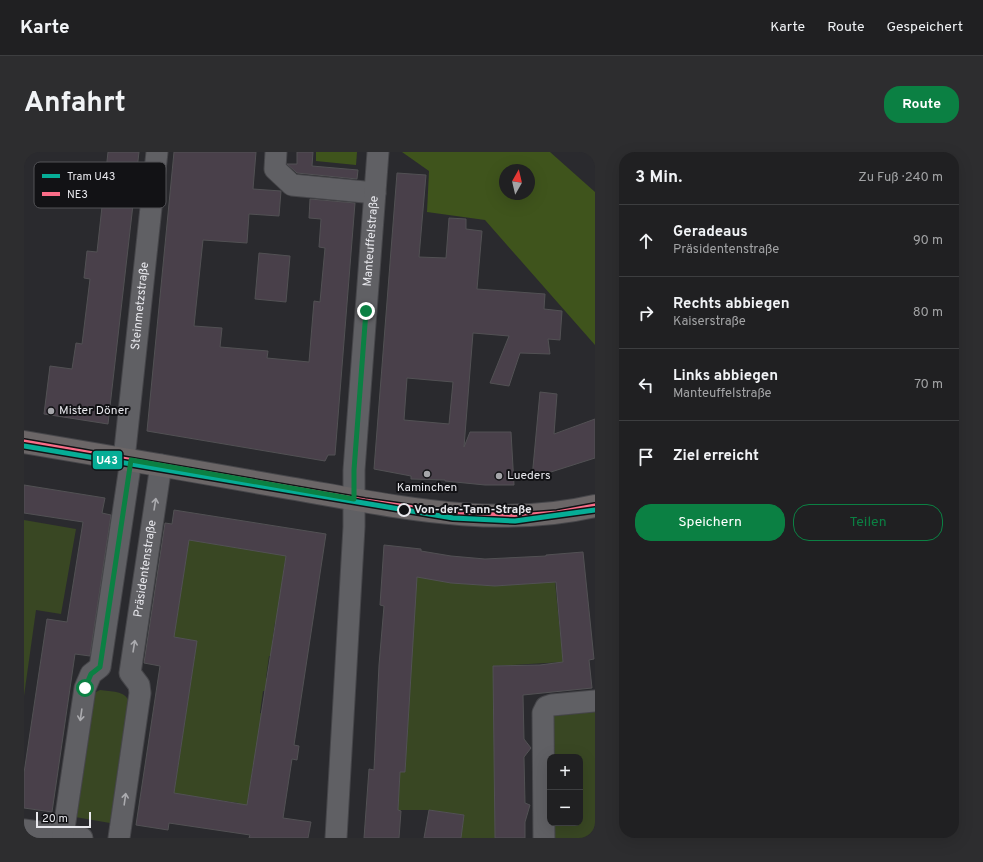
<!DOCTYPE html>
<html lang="de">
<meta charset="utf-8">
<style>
:root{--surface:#202022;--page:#2d2d2f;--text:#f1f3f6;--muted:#a2a3a5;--line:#3d3e40;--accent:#0b8043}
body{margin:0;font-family:Overpass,sans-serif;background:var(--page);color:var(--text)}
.controls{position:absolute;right:12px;bottom:12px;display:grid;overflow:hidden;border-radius:8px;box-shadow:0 4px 16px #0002}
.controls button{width:36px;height:36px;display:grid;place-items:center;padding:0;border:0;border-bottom:1px solid var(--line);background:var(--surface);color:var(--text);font:20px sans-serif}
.compass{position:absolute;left:475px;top:12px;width:36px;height:36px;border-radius:50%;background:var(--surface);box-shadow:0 4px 16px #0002;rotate:8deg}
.scale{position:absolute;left:12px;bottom:10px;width:55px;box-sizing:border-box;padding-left:4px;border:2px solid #e8e8ed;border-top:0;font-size:11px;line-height:14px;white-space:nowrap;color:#e8e8ed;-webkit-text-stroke:3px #121215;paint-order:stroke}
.stop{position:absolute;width:12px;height:12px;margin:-9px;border:3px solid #0b8043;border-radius:50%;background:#fff}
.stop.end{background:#0b8043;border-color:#fff;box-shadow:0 1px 4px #0008}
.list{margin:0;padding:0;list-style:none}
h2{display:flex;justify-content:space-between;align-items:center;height:52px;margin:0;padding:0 16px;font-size:17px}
h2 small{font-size:13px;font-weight:400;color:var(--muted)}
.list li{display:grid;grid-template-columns:26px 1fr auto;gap:12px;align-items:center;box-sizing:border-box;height:72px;padding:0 16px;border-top:1px solid var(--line)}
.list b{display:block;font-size:15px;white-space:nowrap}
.list p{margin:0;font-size:13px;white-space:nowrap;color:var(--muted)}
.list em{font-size:13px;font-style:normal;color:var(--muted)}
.actions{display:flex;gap:8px;padding:12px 16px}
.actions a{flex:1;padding:9px 0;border:1px solid var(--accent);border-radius:16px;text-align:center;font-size:14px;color:var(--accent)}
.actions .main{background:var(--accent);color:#fff}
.icon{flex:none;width:22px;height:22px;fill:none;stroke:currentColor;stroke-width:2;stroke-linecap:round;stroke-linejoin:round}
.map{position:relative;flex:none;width:571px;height:686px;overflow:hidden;border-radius:16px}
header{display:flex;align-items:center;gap:24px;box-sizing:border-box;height:56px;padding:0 20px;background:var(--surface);border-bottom:1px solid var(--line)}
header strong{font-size:19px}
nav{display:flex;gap:22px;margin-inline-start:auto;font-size:14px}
.intro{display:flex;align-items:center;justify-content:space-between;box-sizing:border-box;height:96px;padding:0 24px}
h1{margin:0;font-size:28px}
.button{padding:10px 18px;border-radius:16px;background:var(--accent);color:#fff;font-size:14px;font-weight:700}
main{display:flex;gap:24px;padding:0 24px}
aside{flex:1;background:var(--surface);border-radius:16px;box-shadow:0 4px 16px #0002}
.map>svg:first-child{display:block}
.green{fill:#394723}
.forest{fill:#3f541c;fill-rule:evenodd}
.building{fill:#49404a;stroke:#525154;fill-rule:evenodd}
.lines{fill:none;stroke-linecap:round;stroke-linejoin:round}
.minor-casing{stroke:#46464a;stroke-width:23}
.major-casing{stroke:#46464a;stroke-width:24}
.minor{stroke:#606064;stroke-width:21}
.major{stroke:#6b6667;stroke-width:22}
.bus-1-casing{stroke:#121215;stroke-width:8}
.bus-1{stroke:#fb6d88;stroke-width:5}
.tram-1-casing{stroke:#121215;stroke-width:8}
.tram-1{stroke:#06ad96;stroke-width:5}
.oneway{stroke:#ababaf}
.route{stroke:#0b8043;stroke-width:5}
.poi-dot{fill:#a6a6aa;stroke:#121215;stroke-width:1.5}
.stop-dot{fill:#121215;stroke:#e8e8ed;stroke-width:2}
.labels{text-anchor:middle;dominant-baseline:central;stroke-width:4;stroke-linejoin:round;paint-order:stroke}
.street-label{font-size:12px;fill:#e8e8ed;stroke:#121215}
.poi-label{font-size:12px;fill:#e8e8ed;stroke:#121215;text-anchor:start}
.stop-label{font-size:12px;font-weight:bold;fill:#e8e8ed;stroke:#121215;text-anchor:start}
.key{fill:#121215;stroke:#525256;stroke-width:1}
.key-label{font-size:11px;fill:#e8e8ed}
.line-badge{stroke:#121215;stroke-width:1.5}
.badge-label{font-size:11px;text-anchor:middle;font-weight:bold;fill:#fff}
</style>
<header>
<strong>Karte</strong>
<nav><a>Karte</a><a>Route</a><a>Gespeichert</a></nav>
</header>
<div class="intro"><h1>Anfahrt</h1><a class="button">Route</a></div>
<main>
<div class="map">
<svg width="571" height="686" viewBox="0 0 571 686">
<rect width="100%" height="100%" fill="#2a2a2e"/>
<!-- green -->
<g class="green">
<path d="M0,368L52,377L37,462L12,458L0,544Z"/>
<path d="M165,388L262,403L259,421L266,422L258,470H251L248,491L255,492L253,506L245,504L242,526L249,528L247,540L239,539L236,561L244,562L236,614L229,613L226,634L232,635L231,648L224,647L222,660L214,665L215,651L159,643L148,654L173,489L150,485Z"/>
<path d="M386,423L427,431L470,434L531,430L539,510L469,514L471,686H437L440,663L405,658H374L376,620H381L387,515Z"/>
<path d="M76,538C87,540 101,538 105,550L89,669L86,671L51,665L70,541Z"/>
<path d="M571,560V686H529V671H556V605H529V564Z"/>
</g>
<!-- forest -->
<g class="forest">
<path d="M292,0H333L332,13L292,9Z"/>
<path d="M378,0H526L571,40V193L461,68L403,60L405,19ZM481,18H505V42H481Z"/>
</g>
<!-- building -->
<g class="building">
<path d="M84,0H115L84,272L20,262L26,214L48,217L52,191L58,192L66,127L60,126L63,99L73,100Z"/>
<path d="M150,0H232L229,37L257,39L255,64L225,62L223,91L179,88L170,174L198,176L196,195L244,199L243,206L285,210L290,149L296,150L301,96L295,95L297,67L285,66L286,47L331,51L311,303H304L301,309L123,279Z"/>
<path d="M273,0H289L288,14L334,18L333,27L273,21L263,12H273Z"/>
<path d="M373,21L402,23L395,105L422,106L425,66L442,67V77L458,79L453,137L521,142L520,157L538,159L536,188L524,187L526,202L496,201L485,234L466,231L485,184L449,181L440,295L446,280H487L490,333H461L421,329V328L387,327V324L350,317ZM383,226L429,230L425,272L380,268Z"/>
<path d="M235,101L266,104L262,150L231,147Z"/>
<path d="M516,240L533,242L530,282L571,267V306L508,326Z"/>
<path d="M0,333L81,346L78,361L87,363L66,504L51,502L28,660L0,656V621L23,467L43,470L59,370L0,361Z"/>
<path d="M150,358L302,382L270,593L275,594L273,608L268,607L259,666L287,670L284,686H225L226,683L145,671L144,678L112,673L136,514L120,511L141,371L148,372ZM165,388L262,404L223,653L150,641L173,489L150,485Z"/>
<path d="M360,393L397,397V399L427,404L461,407L522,404V403L559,400L570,507L565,508L568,536L499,543L500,587L507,596L500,605L501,651L506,653L501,670V686H471L469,514L516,513L539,510L532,430L471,434L427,431L393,425L381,620H376L374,658L377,659L375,686H340L345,617L350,618L355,513L360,454L356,453Z"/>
<path d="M405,658L440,663L437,686H400Z"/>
</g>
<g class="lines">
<defs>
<g id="minor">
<path d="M252,0L251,17L268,33L351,41"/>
<path id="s1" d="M100,307L133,0"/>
<path d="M0,678L58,686"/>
<path d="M39,683L61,536L67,522L76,515L107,308"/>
<path id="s2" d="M95,686L116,541L115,533L106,521L137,313"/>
<path id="s3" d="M312,686L330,375V318L354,0"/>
<path d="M520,686L519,561L522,555L528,553L571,549"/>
</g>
<path id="major" d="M0,290C88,305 177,320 265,336C366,353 469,378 571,354"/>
</defs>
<!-- minor casing -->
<use href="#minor" class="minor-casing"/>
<!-- major casing -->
<use href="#major" class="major-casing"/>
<!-- minor -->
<use href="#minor" class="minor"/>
<!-- major -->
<use href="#major" class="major"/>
<defs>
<path id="bus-1" d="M0,290L341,349L418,360L494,364L533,361L571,354"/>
</defs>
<!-- bus-1 casing -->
<use href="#bus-1" class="bus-1-casing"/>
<!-- bus-1 -->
<use href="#bus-1" class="bus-1"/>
<defs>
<path id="tram-1" d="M0,294L429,366L491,369L571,358"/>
</defs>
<!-- tram-1 casing -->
<use href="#tram-1" class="tram-1-casing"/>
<!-- tram-1 -->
<use href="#tram-1" class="tram-1"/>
</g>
<!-- one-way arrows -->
<defs><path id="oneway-shaft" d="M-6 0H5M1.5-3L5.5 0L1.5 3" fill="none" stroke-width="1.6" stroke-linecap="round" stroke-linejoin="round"/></defs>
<g class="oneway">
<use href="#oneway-shaft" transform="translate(131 352) rotate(-81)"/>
<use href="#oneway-shaft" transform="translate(110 494) rotate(-81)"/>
<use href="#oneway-shaft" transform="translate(57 563) rotate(98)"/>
<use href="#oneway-shaft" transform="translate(101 647) rotate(-82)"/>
</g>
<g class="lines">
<!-- route -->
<path class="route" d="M61,536L67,522L76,515L107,308L330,347V318L342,159"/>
</g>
<!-- markers -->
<g class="poi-dot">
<circle cx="27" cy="259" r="4"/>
<circle cx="403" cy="322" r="4"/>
<circle cx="475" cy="324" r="4"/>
</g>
<circle class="stop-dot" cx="380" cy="358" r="6"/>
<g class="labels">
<!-- street labels -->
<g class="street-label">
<text stroke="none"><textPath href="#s3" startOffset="598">Manteuffelstraße</textPath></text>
<text stroke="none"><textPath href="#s1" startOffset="154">Steinmetzstraße</textPath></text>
<text stroke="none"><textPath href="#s2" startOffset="275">Präsidentenstraße</textPath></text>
</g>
<!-- poi labels -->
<g class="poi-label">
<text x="35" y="259">Mister Döner</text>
<text x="483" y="324">Lueders</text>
<text x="403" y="336" text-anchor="middle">Kaminchen</text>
</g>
<!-- stop labels -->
<g class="stop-label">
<text x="390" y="358">Von-der-Tann-Straße</text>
</g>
</g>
<!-- legend -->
<rect x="10" y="10" width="132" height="46" rx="6" class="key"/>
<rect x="18" y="22" width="18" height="4" fill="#06ad96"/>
<rect x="18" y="40" width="18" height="4" fill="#fb6d88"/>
<g class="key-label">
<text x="43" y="28">Tram U43</text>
<text x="43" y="46">NE3</text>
</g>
<rect class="line-badge" x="68" y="298" width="31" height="20" rx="4" fill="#06ad96"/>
<g class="badge-label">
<text x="83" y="312">U43</text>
</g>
</svg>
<div class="controls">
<button>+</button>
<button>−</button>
</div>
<svg class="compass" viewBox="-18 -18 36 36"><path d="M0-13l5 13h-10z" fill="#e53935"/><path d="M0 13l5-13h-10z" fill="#a2a3a5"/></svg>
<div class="scale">20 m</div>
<div class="stop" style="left:61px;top:536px"></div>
<div class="stop end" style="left:342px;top:159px"></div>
</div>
<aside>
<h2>3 Min.<small>Zu Fuß · 240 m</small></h2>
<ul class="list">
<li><svg class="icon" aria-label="ahead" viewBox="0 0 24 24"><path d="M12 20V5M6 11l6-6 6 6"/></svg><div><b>Geradeaus</b><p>Präsidentenstraße</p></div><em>90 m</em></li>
<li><svg class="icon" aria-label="right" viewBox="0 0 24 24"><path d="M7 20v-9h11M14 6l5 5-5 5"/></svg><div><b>Rechts abbiegen</b><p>Kaiserstraße</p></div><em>80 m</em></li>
<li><svg class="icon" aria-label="left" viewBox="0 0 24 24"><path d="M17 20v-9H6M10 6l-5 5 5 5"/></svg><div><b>Links abbiegen</b><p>Manteuffelstraße</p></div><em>70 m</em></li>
<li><svg class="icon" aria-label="arrive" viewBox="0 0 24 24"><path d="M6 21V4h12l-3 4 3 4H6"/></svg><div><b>Ziel erreicht</b></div></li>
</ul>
<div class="actions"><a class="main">Speichern</a><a>Teilen</a></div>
</aside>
</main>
